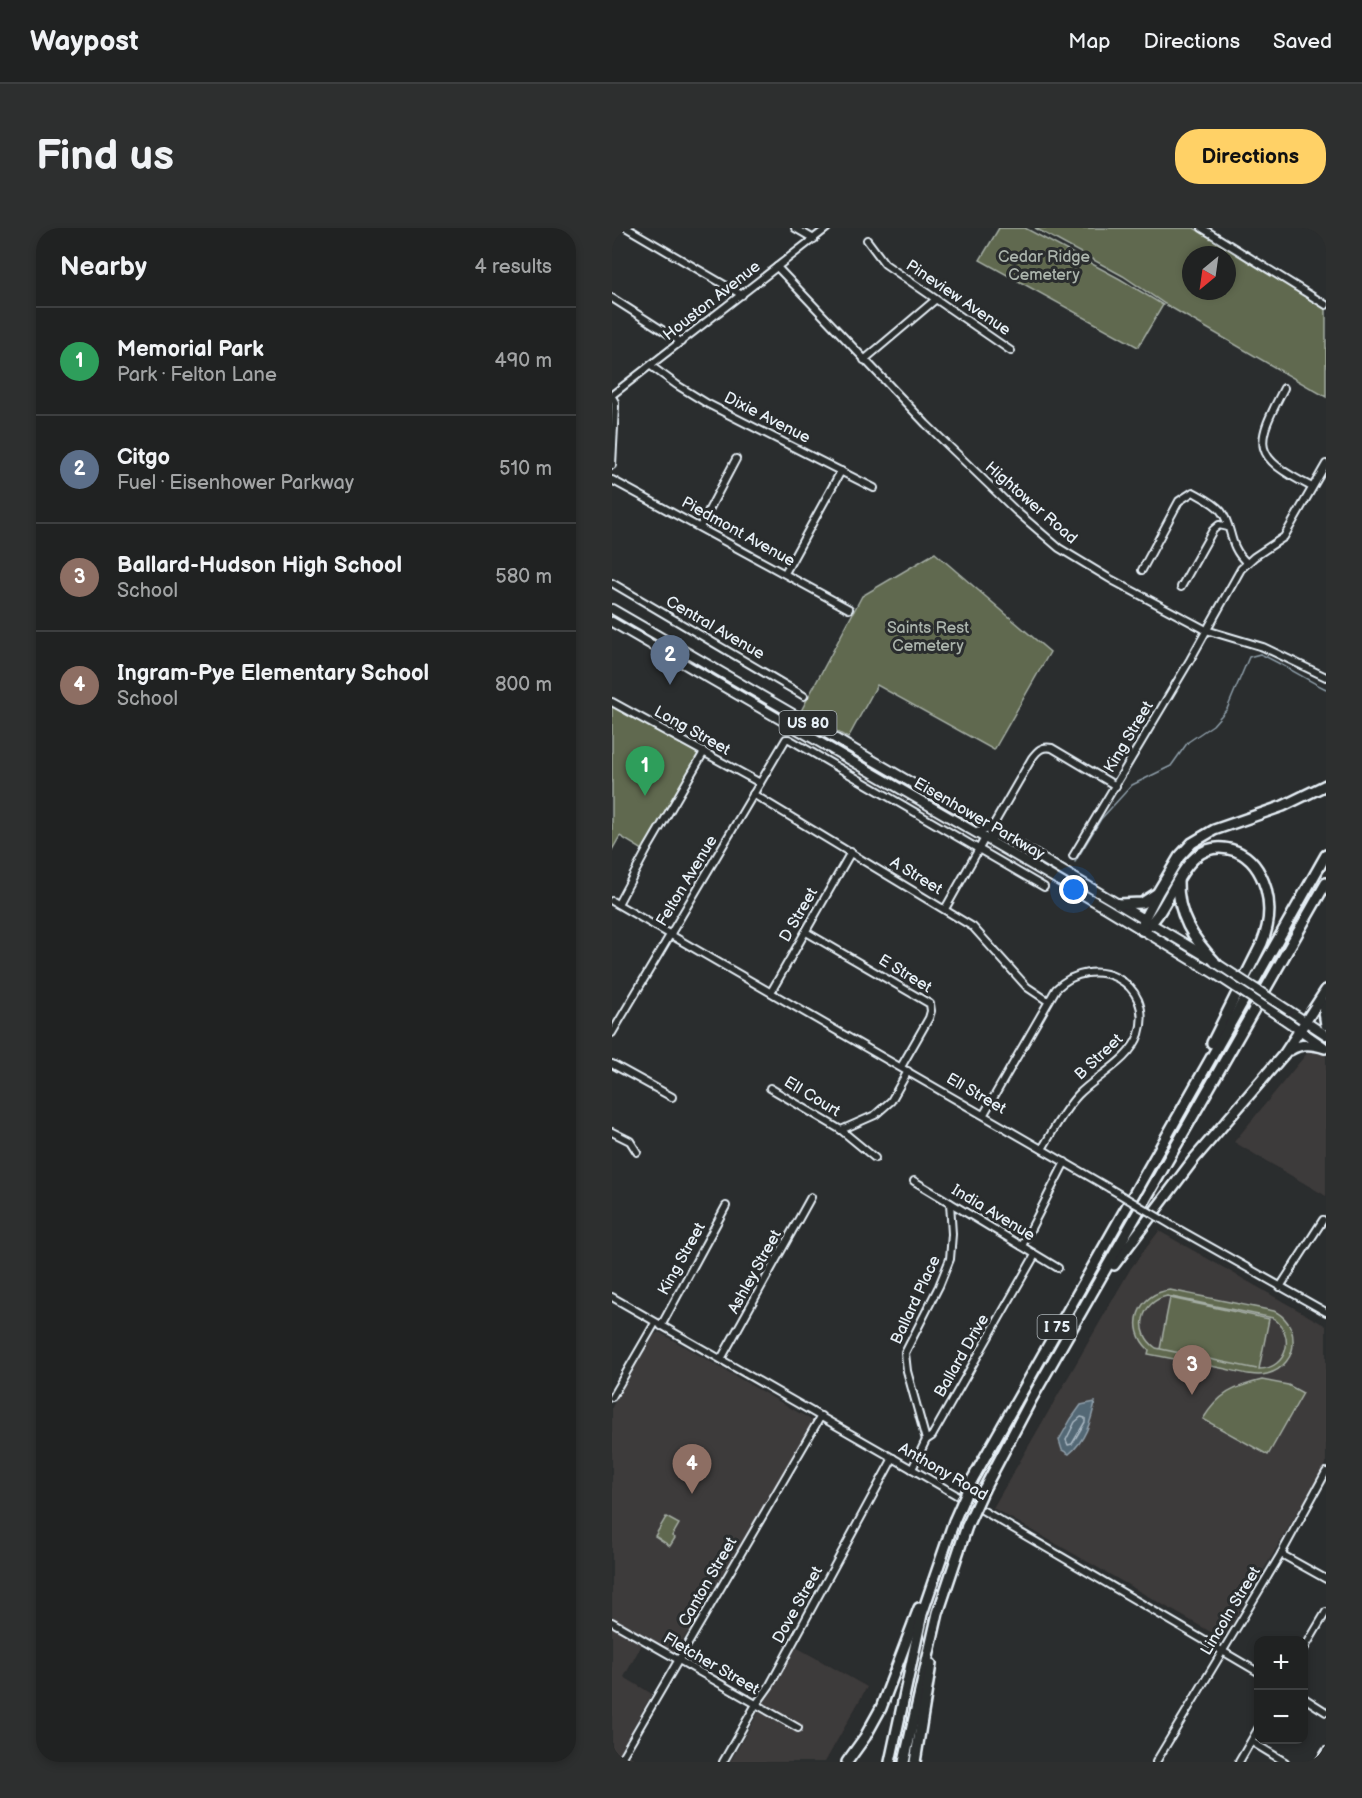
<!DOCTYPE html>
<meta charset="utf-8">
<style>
:root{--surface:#202222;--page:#2d2f2f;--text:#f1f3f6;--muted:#a2a4a5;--line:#3d3f40;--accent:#ffd166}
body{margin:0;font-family:"Balsamiq Sans",sans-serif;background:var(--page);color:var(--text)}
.controls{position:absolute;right:18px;bottom:18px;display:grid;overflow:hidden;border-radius:12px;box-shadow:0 3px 9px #0003}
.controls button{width:54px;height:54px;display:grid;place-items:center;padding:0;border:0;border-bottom:2px solid var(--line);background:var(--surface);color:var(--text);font:30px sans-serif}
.compass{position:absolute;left:570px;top:18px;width:54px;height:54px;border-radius:50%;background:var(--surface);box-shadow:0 3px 9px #0003;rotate:209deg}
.you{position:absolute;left:462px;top:662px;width:21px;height:21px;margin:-15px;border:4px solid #fff;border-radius:50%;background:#1a73e8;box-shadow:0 0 0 9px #1a73e833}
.badge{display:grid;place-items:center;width:39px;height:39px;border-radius:50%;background:var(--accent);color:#fff;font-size:20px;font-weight:700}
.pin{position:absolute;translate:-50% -50px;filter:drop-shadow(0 2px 3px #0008)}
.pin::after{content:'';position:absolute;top:32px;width:21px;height:18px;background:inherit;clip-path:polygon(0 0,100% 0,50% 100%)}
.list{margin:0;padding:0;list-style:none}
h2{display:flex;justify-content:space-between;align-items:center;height:78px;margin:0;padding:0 24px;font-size:26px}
h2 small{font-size:20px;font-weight:400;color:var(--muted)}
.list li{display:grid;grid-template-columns:39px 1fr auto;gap:18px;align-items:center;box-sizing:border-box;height:108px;padding:0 24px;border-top:2px solid var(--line)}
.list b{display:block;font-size:22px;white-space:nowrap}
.list p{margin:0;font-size:20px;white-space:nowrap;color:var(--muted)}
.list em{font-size:20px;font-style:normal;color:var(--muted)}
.map{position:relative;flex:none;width:714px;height:1534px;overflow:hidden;border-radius:24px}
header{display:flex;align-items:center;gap:36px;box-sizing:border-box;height:84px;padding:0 30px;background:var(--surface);border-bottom:2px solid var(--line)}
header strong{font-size:28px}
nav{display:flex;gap:33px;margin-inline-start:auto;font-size:21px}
.intro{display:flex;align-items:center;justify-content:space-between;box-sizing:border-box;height:144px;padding:0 36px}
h1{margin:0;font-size:42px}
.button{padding:15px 27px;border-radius:24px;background:var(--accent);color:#111;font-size:21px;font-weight:700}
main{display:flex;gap:36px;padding:0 36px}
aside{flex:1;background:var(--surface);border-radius:24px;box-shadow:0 3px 9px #0003}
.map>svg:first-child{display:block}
.built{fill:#3e3a3a}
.green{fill:#61694f;stroke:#a4ada4;stroke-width:1.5;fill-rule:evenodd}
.water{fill:#526775;stroke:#8e9ea9;stroke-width:1.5}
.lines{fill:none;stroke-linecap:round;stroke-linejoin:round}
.shore{stroke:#acbac4;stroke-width:1.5}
.stream{stroke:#8e9ea9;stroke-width:1.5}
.minor-casing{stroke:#e8f1f8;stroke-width:10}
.major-casing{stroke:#e8f1f8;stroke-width:12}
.highway-casing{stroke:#e8f1f8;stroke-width:14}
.minor{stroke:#2a2d2e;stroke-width:6}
.major{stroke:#2a2d2e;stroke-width:8}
.highway{stroke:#2a2d2e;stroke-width:9}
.minor-bridge-casing{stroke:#e8f1f8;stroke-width:10;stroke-linecap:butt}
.major-bridge-casing{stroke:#e8f1f8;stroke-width:12;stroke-linecap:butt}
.highway-bridge-casing{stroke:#e8f1f8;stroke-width:14;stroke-linecap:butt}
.minor-bridge{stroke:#2a2d2e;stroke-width:6}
.major-bridge{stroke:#2a2d2e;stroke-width:8}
.highway-bridge{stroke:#2a2d2e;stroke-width:9}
.labels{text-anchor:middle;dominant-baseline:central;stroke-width:6;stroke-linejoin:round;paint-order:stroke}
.shield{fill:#2a2d2e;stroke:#afb6bb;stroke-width:1.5}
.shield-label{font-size:15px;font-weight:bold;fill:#e8f1f8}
.park-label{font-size:16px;fill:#abb4ac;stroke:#2a2d2e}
.street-label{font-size:16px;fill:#e8f1f8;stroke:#2a2d2e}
</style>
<header>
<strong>Waypost</strong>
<nav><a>Map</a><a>Directions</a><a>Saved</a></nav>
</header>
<div class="intro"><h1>Find us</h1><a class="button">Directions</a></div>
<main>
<aside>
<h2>Nearby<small>4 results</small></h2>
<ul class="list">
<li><span class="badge" style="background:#2e9e5b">1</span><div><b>Memorial Park</b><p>Park · Felton Lane</p></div><em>490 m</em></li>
<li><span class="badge" style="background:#5c6f8a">2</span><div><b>Citgo</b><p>Fuel · Eisenhower Parkway</p></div><em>510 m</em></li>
<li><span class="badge" style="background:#8d6e63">3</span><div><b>Ballard-Hudson High School</b><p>School</p></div><em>580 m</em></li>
<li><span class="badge" style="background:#8d6e63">4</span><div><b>Ingram-Pye Elementary School</b><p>School</p></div><em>800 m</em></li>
</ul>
</aside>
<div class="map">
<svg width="714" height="1534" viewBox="0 0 714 1534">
<rect width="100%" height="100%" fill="#2a2d2e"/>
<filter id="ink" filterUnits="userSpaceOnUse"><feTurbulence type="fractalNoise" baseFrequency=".0167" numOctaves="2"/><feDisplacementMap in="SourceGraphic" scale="12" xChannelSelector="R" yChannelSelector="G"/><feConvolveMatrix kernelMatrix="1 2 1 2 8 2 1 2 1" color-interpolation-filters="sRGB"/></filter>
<g filter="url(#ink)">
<!-- built -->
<g class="built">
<path d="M714,802V968L622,914Z"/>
<path d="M547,1003L714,1098V1236L611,1411L381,1280L519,1040Z"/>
<path d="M47,1104L196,1190L200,1193V1196L64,1424L62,1425L0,1389V1179L42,1107Z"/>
<path d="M0,1398L30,1416L12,1449L40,1466L8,1522L28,1534H0Z"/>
<path d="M184,1419L255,1459L213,1534H118Z"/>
</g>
<!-- green -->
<g class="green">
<path d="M387,0H413L508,51L551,77L526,119L368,32Z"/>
<path d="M423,0H582L714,78V169L553,76L511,48ZM579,27H615V63H579Z"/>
<path d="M323,325L438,424L382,522L265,457L236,510L189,483L250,368Z"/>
<path d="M0,476L90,528L34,624L8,608L0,622Z"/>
<path d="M558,1062L662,1083C673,1088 681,1099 681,1112C682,1128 671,1142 655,1146C642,1149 627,1144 614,1141C588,1136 562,1131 536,1126L537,1122C513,1100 526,1065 558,1062ZM555,1068L661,1090C684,1106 676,1141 647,1141L657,1091L558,1070L548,1121L645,1141L544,1120C522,1105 528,1074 555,1068Z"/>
<path d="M650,1152L676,1157L691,1165L656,1227L591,1191C607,1165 622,1159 650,1152Z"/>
<path d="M54,1289L67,1296L60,1308L63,1310L58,1318L43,1308Z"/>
</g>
<!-- water -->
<path class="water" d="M483,1174C479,1194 473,1213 457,1226L450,1222L447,1212L459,1191L469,1177Z"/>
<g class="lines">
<!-- shore -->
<path class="shore" d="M469,1189L473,1190V1194L460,1216L456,1217L454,1212L463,1194Z"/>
<!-- stream -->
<path class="stream" d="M463,634L489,591L520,557L559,538L576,514L601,497L615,481L637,429L648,426C671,436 691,450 714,461"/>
<defs>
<g id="minor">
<path d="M15,0L130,67"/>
<path d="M183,0L202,11"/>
<path d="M590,0L714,77"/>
<path d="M255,12L273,36L399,123"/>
<path d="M165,39L314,196L404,283L447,320L500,352L594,402L651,419L714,449"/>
<path d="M0,70L69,114"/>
<path d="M252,132L323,72"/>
<path d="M39,138L65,157L96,176L262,260"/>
<path d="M672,160C642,218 639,228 700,259"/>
<path d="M0,167L215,0"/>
<path d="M0,169L3,174V179L0,237"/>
<path d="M0,252L237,381"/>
<path d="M88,299L124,231"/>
<path d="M530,342L567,273L581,264C590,269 603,275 609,283C622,300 615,317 635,335"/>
<path d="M173,345L229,243"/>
<path d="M0,355L192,468"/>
<path d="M569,359L601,302L607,297L616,299"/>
<path d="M0,474L148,555"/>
<path d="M141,566L361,699L415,759L436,773"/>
<path d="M363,604L379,601L420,530C426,522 430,518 440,520L504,558"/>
<path d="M461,628L578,432L629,341L642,329L672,309L714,236"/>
<path d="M0,673L497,960"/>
<path d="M6,676L36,620L92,524"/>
<path d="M333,681L373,610L389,607"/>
<path d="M194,704L318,776L319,783L317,790L289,839"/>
<path d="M159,764L239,624"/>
<path d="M0,805L174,511H177L432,659"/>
<path d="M0,836L60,869"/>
<path d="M158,860L229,902L263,887L279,873L296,843"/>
<path d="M372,886L444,761C481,724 543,754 527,806C518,833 484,848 466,867C451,883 441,903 430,921"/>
<path d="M229,902L263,930"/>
<path d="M0,904L18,913L25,924"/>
<path d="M302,953L446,1040"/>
<path d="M561,998L714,1084"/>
<path d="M410,1018L453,934"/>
<path d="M668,1059L711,992"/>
<path d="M0,1069L300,1241L646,1444"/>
<path d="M49,1098L114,978"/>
<path d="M109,1131L199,969"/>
<path d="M0,1169L43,1095"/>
<path d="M314,1212L295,1143L293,1125L327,1058L338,1031L340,1006L338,975"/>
<path d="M300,1241L314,1212L320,1208L423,1027"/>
<path d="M669,1326L714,1351"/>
<path d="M0,1394L186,1500"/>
<path d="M692,1421L714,1384"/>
<path d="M692,1470L714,1484"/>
<path d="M640,1514L673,1534"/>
<path d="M7,1534L209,1188"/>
<path d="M111,1534L143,1478L158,1457L281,1230"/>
<path d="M544,1534L669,1326L714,1244"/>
<path d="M627,1534L646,1501"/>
<path d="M707,1534L714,1523"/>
</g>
<g id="major">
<path d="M0,381L407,617L597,730"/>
<path d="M0,394L494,680L603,746"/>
<path d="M676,782L714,807"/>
<path d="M670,790L711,818"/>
</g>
<g id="highway">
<path d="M566,653C565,687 581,711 604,735"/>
<path d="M506,676L530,675L544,666"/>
<path d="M530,702C563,683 568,603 624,623C641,630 649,644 654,661C659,679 657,698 650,715L600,815"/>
<path d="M530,702L532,691L546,664L567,629L580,615L602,602L671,578L714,557"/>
<path d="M710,770L714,797"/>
<path d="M678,822C690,815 700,816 713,820"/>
<path d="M502,1037L582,931L673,825L714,762"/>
<path d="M360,1252L714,627"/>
<path d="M372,1261L420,1170L714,655"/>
<path d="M235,1534L253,1509L269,1480L307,1380"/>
<path d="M278,1534L310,1386L342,1293"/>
<path d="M292,1534L326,1385L355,1298"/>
<path d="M303,1534L319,1436"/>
</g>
</defs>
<!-- minor casing -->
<use href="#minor" class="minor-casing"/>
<!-- major casing -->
<use href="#major" class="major-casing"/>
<!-- highway casing -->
<use href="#highway" class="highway-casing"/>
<!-- minor -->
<use href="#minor" class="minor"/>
<!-- major -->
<use href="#major" class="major"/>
<!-- highway -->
<use href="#highway" class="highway"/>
<defs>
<path id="minor-bridge" d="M497,960L561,998"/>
<g id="major-bridge">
<path d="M604,735L676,782"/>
<path d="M603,746L670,790"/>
</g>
<g id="highway-bridge">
<path d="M342,1293L360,1252"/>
<path d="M355,1298L372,1261"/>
</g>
</defs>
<!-- minor-bridge casing -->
<use href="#minor-bridge" class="minor-bridge-casing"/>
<!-- major-bridge casing -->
<use href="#major-bridge" class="major-bridge-casing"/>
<!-- highway-bridge casing -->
<use href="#highway-bridge" class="highway-bridge-casing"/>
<!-- minor-bridge -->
<use href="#minor-bridge" class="minor-bridge"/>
<!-- major-bridge -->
<use href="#major-bridge" class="major-bridge"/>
<!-- highway-bridge -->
<use href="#highway-bridge" class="highway-bridge"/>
</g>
</g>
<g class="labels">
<!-- shield labels -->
<g class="shield">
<rect x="167.5" y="483" width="57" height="24" rx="4.5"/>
<rect x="425.5" y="1087" width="39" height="24" rx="4.5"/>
</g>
<g class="shield-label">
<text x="196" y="495">US 80</text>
<text x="445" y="1099">I 75</text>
</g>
<!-- park labels -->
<g class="park-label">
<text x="432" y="29">Cedar Ridge<tspan x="432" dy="18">Cemetery</tspan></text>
<text x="316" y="400">Saints Rest<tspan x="316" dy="18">Cemetery</tspan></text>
</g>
<!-- street labels -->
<g class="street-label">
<text transform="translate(346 70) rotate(34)">Pineview Avenue</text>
<text transform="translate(100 73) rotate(-38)">Houston Avenue</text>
<text transform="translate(155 190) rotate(27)">Dixie Avenue</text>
<text transform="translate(419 275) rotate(41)">Hightower Road</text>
<text transform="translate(126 304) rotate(29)">Piedmont Avenue</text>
<text transform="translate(103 400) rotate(30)">Central Avenue</text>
<text transform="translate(80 503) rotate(29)">Long Street</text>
<text transform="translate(517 509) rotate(-59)">King Street</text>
<text transform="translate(367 591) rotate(30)">Eisenhower Parkway</text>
<text transform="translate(304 648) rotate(31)">A Street</text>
<text transform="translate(75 653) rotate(-59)">Felton Avenue</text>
<text transform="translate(187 687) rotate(-60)">D Street</text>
<text transform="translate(293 746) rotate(31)">E Street</text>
<text transform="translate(487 829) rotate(-43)">B Street</text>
<text transform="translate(364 866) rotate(30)">Ell Street</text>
<text transform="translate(200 869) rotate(31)">Ell Court</text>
<text transform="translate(381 985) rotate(31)">India Avenue</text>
<text transform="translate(70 1031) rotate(-61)">King Street</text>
<text transform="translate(143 1044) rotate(-61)">Ashley Street</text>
<text transform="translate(304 1072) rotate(-65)">Ballard Place</text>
<text transform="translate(350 1128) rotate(-60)">Ballard Drive</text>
<text transform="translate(331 1244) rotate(30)">Anthony Road</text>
<text transform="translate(96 1354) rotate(-60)">Canton Street</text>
<text transform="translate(186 1377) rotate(-61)">Dove Street</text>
<text transform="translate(619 1383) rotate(-59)">Lincoln Street</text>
<text transform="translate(99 1436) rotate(30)">Fletcher Street</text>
</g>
</g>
</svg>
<div class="controls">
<button>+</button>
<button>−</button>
</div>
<svg class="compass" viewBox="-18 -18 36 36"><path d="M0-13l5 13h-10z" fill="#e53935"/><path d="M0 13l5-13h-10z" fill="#a2a4a5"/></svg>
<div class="you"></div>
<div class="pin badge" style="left:33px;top:568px;background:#2e9e5b">1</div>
<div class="pin badge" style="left:58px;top:457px;background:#5c6f8a">2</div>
<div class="pin badge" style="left:580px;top:1167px;background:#8d6e63">3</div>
<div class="pin badge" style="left:80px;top:1266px;background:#8d6e63">4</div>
</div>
</main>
